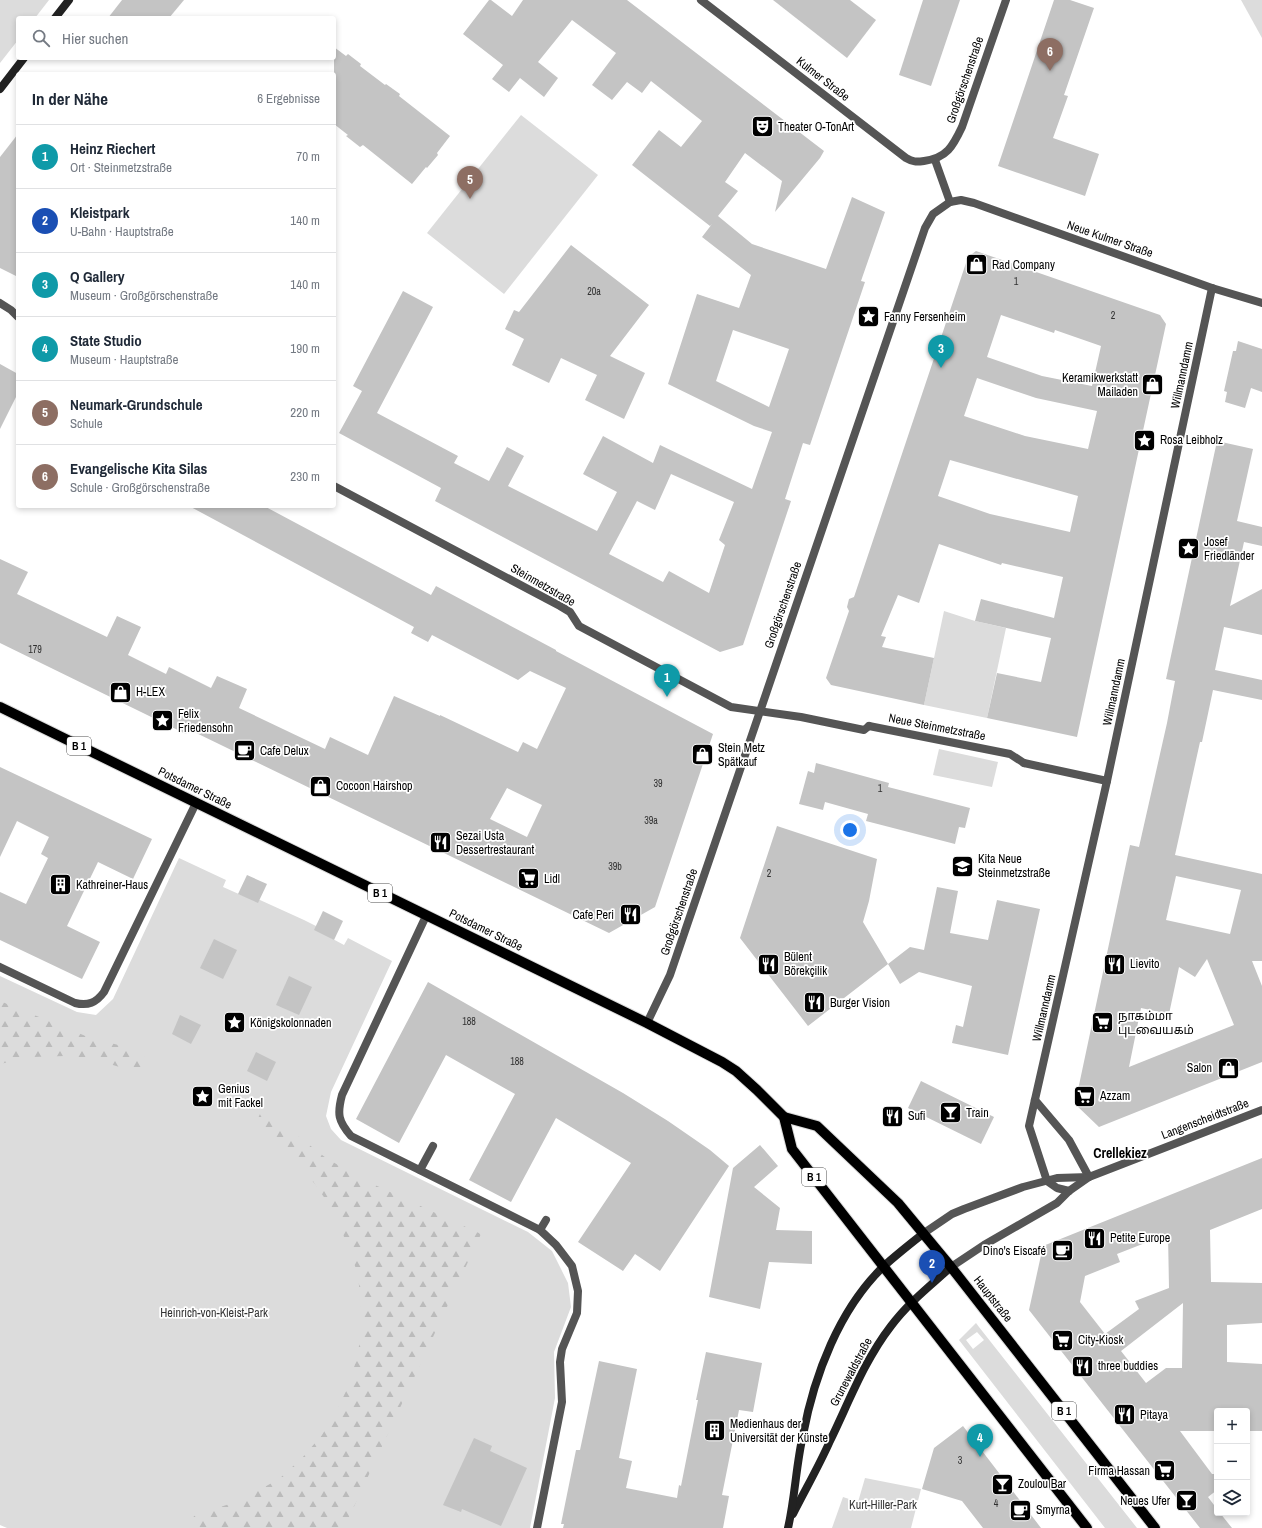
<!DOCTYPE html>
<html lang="de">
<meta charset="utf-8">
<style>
:root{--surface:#fff;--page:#f2f2f3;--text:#1f2937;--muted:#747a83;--line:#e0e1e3;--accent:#ea580c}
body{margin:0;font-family:"Archivo Narrow","Noto Sans Tamil",sans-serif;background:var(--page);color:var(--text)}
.controls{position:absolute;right:12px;bottom:12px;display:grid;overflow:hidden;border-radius:4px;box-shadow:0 2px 6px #0003}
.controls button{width:36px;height:36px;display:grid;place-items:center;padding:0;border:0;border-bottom:1px solid var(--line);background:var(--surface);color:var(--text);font:20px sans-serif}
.you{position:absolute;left:850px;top:830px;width:14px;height:14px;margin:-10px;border:3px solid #fff;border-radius:50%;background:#1a73e8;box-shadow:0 0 0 6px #1a73e833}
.badge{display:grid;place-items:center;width:26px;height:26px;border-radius:50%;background:var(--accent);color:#fff;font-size:13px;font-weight:700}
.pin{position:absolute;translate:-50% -33px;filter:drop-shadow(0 1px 2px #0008)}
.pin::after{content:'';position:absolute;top:21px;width:14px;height:12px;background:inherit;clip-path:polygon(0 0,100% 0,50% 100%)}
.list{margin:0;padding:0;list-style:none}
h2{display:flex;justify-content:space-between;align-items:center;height:52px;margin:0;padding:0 16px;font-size:17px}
h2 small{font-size:13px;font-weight:400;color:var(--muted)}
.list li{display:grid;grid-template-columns:26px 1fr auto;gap:12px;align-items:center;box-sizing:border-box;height:64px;padding:0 16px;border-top:1px solid var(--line)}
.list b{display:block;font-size:15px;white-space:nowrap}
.list p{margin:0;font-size:13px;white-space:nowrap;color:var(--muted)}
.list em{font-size:13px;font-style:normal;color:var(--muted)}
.icon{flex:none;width:22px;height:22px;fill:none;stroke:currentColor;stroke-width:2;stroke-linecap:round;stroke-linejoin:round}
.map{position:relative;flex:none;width:1262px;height:1528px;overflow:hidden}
.search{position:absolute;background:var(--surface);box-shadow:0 2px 6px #0003;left:16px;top:16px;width:320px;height:44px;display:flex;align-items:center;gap:10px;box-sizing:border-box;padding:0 14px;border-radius:4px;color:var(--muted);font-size:15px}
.panel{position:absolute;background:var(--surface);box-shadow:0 2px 6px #0003;left:16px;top:72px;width:320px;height:436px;border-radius:4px}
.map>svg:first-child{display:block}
.green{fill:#dcdcdc;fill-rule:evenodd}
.forest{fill:url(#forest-firs)}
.building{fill:#c4c4c4;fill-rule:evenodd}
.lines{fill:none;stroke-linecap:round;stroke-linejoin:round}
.primary-casing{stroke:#dbdbdb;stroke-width:12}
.service{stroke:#555;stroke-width:8}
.pedestrian{stroke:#555;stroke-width:8}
.minor{stroke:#555;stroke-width:8}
.secondary{stroke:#222;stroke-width:8}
.primary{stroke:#000;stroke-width:10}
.labels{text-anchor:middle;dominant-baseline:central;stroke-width:3.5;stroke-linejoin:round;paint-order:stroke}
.number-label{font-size:10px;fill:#313131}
.shield{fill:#fff;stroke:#4c4c4c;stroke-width:1}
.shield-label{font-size:11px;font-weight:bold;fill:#000}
.street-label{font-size:12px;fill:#000;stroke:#fff}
.poi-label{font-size:12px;fill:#000;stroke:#fff;text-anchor:start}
.park-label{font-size:12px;fill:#333;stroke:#fff}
.quarter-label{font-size:14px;font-weight:bold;fill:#000;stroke:#fff}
</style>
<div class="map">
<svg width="1262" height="1528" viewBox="0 0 1262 1528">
<defs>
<pattern id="forest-firs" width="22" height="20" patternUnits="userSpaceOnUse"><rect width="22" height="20" fill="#dcdcdc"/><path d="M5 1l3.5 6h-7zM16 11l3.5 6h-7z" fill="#bbb"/></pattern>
</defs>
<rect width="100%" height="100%" fill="#fff"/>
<!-- green -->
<g class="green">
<path d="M0,0H49L35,18H18V40L0,63Z"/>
<path d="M1241,0H1262V38Z"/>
<path d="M521,115L598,175L504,294L427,233Z"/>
<path d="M944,611L975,621L1006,628L987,718L924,705Z"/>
<path d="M939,749L998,762L992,787L933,775Z"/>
<path d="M179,858L226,880L223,887L241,895L260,900L304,920L316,926L331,938L344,945L348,938L392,961L331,1092L326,1116L331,1129L341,1140L528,1232L552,1251L568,1283L571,1307L554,1352L555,1398L530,1528H7L0,1525V976L77,1012L96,1015L113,999Z"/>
<path d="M976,1323L979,1327L1137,1528H1105L959,1340ZM977,1332L984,1340L973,1349L966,1340Z"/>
<path d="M865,1478L921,1489L911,1528H832L843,1497L858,1502Z"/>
</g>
<!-- forest -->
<g class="forest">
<path d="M0,1001L88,1037L122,1046L149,1059L142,1074L100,1061L65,1056L32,1057L0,1064Z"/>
<path d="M260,1114L268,1115L275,1118L326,1158L362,1179L481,1234L344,1528H189L194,1516L241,1500L279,1479L302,1458L322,1435L337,1410L348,1387L358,1354L362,1320L358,1274L341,1229L330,1206L315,1184L284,1150L254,1127Z"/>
</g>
<!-- building -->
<g class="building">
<path d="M122,0H184L169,18H108Z"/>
<path d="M489,0H491L512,16L523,0H627L824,151L820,158L775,212L782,181L745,153L725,182L738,191L718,216L752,244L826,269L852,197L885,212L861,281L865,282L810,445L803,443L785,499L791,501L743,645L720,652L435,501L441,488L339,433L362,391L353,386L403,291L433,307L377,413L458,456L454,463L489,481L507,447L524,456L508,486L597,531L617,492L583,474L603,436L653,463L660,445L752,489L772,432L754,426L668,384L697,294L739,308L751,275L702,237L712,224L710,226L632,165L659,130L681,147L702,121L651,81L642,93L627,82L612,100L592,85L616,53L572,20L538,62L558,78L544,97L520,78L509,92L492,79L503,65L463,34ZM733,330L789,349L769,407L716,381ZM671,474L734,502L719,540L725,545L709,593L669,571L663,582L609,554L637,501L655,510Z"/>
<path d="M773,0H850L876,20L847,58Z"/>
<path d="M923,0H960L931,86L899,75Z"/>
<path d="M1054,0H1070L1094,8L1064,95L1068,96L1053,138L1099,154L1085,196L998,166Z"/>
<path d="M334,47L346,56L348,54L361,64L360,66L385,85L386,84L400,94L399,96L450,136L437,153L438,155L427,168L426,167L412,184L363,145L360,147L346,136L348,135L334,124Z"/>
<path d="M18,134V277L0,268V157Z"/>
<path d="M571,245L649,305L610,356L645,373L624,419L585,400L597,375L561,358L549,383L512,365L524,339L505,329L514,310L519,312Z"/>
<path d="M976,251L1160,315L1166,324L1077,737L987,718L997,673L1041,682L1051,638L975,621L981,599L1054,618L1063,577L1002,563L1001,565L939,544L919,603L898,595L881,636L886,637L882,647L934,658L924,705L831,685L826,678L849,611L847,607L849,599L854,597L968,257ZM1001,315L1054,333L1055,330L1101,346L1092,386L1042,376L987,357ZM977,378L1036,398L1097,411L1088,449L1025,436L964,416ZM950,460L1078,496L1070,532L990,514L938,496Z"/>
<path d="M1238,341L1262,349V392L1251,388L1245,408L1225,402L1227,392L1224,391L1233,351H1236Z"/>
<path d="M0,364L18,374V393L0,429Z"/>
<path d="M1217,441L1253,449L1237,521L1262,527V546L1244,542L1230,606L1262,589V635L1224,627L1215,670L1262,680V700L1213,690L1202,742H1200L1175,855L1262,874V961H1252L1262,986V1062L1099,1127L1075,1104L1130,845L1139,847L1167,723L1175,681L1166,679ZM1176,876L1241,890L1230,934L1166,920ZM1207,959L1234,1025L1129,1067L1141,1008L1169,1014L1179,967L1195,977Z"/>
<path d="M189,506H264L431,595L436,586L556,650V651L713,734L655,907L609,933L188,729L186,734L0,643V559L28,572L17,594L107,637L117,616L141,627L128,655L166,674L169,667L211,688L217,676L247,689L239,708L325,749L330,737L368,755L394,696L440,716V715L518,752L523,742L537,749L566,688L530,671L518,680L432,635L428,642L411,633L414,627ZM507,788L542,805L527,837L490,819Z"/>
<path d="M816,763L889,783L888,787L970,808L965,828L959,827L955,844L866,821L868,814L825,802L823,810L799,804L808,771L814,773Z"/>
<path d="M0,767L152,839L133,879L98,862L67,926L100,942L82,979L0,940V892L26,904L48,858L41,854L49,837L17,821L0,857Z"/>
<path d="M777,826L877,859L869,901L863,922L888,964L808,1026L740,938Z"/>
<path d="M247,875L267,884L258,903L238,894Z"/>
<path d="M937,887L958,891L950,933L988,940L997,900L1040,909L1008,1055L952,1043L956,1025L963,1027L972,986L919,972L900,984L888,964L910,947L924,950Z"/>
<path d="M323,911L343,921L334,940L314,930Z"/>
<path d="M214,939L237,950L223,979L200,968Z"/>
<path d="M289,976L312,987L299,1015L276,1005Z"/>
<path d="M428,982L623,1093L668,1121L710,1150L729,1166L660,1271L635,1254L623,1271L578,1242L631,1163L556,1118L511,1202L469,1180L515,1094L446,1055L399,1143L356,1119Z"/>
<path d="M180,1015L201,1025L191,1044L172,1034Z"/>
<path d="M256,1052L276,1062L267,1081L247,1071Z"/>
<path d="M921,1081L994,1117L981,1144L908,1108Z"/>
<path d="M760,1145L778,1166L754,1187L780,1208L776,1230L812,1231V1264L769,1262L760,1309L709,1297L733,1168Z"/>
<path d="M1262,1158V1209L1210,1230L1211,1282L1262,1283V1323L1227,1325V1362L1262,1364V1431H1247V1411H1217V1431H1180L1212,1474H1217V1490L1208,1497L1217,1509V1513H1220L1232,1528H1200L1029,1310L1043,1246ZM1168,1234L1169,1288L1135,1301L1139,1309L1105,1334L1080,1302L1085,1276L1120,1262L1117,1254ZM1183,1303L1182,1368H1166L1146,1383L1121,1351Z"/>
<path d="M706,1352L762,1363L753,1412L739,1410L722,1495L729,1496L723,1528H563L564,1524H561L576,1450H580L599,1361L637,1369L619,1458L632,1461L626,1488L677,1498L679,1485L681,1486L698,1400H696Z"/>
<path d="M963,1426L999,1473L1041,1528H983L962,1501L922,1489L934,1448Z"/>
<path d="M474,1438L492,1446L490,1451L527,1468L501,1526L462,1509L461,1512L443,1505Z"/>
</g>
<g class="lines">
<defs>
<g id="primary">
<path d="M0,707L647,1023L722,1062L736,1071L757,1090L784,1117L792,1149L1087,1528"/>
<path d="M784,1117L817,1126L898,1203L951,1267L1155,1528"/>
</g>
</defs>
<!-- primary casing -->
<use href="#primary" class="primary-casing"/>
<!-- service -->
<g class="service">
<path d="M935,160L950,202"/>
<path d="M426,916L342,1095C337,1114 338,1121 351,1136L540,1230L556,1245L572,1266L578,1291L577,1313L562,1349L560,1362L562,1402L537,1528"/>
<path d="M0,967L75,1003C88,1006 96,1003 104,992L196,803"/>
<path d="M420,1170L433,1146"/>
<path d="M540,1230L546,1220"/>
</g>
<!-- pedestrian -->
<path class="pedestrian" d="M869,726L1010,754L1024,763"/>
<!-- minor -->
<g class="minor">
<path d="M701,0L906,158C913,162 916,162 924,161C947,158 953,146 962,127L1006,0"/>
<path d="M0,303L11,310L18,317"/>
<path d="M334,486L560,606L570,612L579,626L731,707L801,717L864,730L869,726"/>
<path d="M1024,763L1107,781"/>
<path d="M647,1023L670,975L925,228L933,214L950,202L961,200L974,203L1212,288L1262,303"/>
<path d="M1035,1100L1069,1140L1089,1177"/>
<path d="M1069,1191L1057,1188L1047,1181L1029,1126L1107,781L1212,288"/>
<path d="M924,1233L952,1214L964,1209L1023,1187L1057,1178L1089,1177"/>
<path d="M951,1267L984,1245L1057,1203L1069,1191L1089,1177L1262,1110"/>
</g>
<!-- secondary -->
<g class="secondary">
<path d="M55,18L69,0"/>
<path d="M0,89L24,58"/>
<path d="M793,1514C805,1490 819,1466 830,1441C849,1402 864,1361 891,1326C908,1303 930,1286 951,1267"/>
<path d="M788,1528C795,1498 796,1465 803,1435C814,1376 839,1309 884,1266C896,1255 910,1244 924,1233"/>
</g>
<!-- primary -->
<use href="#primary" class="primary"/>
</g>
<!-- icons -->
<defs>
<symbol id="theatre-square" viewBox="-11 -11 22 22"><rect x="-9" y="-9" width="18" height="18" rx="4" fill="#000" stroke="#fff"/><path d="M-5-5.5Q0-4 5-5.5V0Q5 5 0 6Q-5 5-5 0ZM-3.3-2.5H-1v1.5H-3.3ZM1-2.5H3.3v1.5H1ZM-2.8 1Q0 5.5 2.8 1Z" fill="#fff"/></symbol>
<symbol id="shop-square" viewBox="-11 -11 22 22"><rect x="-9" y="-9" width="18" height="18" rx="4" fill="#000" stroke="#fff"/><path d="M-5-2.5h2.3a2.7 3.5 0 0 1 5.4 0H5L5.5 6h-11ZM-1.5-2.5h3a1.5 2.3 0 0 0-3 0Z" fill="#fff"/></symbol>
<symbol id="sight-square" viewBox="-11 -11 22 22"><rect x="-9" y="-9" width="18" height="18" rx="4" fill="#000" stroke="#fff"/><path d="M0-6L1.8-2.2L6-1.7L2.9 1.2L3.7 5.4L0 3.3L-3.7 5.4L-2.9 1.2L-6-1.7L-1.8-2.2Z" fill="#fff"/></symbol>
<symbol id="cafe-square" viewBox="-11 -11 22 22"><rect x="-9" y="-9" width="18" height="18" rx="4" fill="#000" stroke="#fff"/><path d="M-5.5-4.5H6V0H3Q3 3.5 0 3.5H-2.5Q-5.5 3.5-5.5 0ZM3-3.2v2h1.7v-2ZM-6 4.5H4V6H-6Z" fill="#fff"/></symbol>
<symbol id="restaurant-square" viewBox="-11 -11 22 22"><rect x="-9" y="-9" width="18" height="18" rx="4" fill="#000" stroke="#fff"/><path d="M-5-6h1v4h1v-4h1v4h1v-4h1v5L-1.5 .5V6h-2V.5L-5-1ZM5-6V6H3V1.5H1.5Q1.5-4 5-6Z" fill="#fff"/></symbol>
<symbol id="school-square" viewBox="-11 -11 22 22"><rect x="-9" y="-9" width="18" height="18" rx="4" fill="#000" stroke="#fff"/><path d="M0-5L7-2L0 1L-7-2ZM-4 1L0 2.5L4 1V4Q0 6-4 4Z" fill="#fff"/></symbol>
<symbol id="supermarket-square" viewBox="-11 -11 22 22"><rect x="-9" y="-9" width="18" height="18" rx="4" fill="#000" stroke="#fff"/><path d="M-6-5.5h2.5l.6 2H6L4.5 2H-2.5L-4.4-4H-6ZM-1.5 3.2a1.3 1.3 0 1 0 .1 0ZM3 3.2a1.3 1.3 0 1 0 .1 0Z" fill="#fff"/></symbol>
<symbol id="building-square" viewBox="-11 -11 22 22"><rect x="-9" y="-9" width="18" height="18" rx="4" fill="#000" stroke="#fff"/><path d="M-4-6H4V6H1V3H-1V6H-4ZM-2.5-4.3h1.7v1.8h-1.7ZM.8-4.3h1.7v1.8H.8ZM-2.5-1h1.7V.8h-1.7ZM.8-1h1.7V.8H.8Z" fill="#fff"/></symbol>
<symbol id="bar-square" viewBox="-11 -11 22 22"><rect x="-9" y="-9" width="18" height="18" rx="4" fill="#000" stroke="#fff"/><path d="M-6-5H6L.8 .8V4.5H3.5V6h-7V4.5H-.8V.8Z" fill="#fff"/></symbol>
</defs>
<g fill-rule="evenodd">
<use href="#theatre-square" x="750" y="114" width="25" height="25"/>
<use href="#shop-square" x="964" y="252" width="25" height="25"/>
<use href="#sight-square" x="856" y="304" width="25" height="25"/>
<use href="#shop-square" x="1140" y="372" width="25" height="25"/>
<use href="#sight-square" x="1132" y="428" width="25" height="25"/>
<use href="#sight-square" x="1176" y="536" width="25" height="25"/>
<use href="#shop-square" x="108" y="680" width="25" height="25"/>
<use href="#sight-square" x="150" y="708" width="25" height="25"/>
<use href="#cafe-square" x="232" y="738" width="25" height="25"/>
<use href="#shop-square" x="690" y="742" width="25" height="25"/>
<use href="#shop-square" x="308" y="774" width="25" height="25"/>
<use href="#restaurant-square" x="428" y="830" width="25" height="25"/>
<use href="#school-square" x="950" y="854" width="25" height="25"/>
<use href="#supermarket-square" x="516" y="866" width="25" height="25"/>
<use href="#building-square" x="48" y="872" width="25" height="25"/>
<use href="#restaurant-square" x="618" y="902" width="25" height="25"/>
<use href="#restaurant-square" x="756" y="952" width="25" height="25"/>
<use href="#restaurant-square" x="1102" y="952" width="25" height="25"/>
<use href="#restaurant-square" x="802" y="990" width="25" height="25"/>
<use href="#sight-square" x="222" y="1010" width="25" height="25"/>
<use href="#supermarket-square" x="1090" y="1010" width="25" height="25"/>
<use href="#shop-square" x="1216" y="1056" width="25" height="25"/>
<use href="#sight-square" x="190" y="1084" width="25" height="25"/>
<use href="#supermarket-square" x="1072" y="1084" width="25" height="25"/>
<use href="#bar-square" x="938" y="1100" width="25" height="25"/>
<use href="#restaurant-square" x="880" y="1104" width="25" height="25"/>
<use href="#restaurant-square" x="1082" y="1226" width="25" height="25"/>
<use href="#cafe-square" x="1050" y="1238" width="25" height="25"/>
<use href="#supermarket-square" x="1050" y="1328" width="25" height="25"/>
<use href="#restaurant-square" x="1070" y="1354" width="25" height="25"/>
<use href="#restaurant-square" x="1112" y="1402" width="25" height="25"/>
<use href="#building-square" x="702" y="1418" width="25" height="25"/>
<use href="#supermarket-square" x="1152" y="1458" width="25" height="25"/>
<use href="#bar-square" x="990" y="1472" width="25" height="25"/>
<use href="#bar-square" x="1174" y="1488" width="25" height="25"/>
<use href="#cafe-square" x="1008" y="1498" width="25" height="25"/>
</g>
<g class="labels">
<!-- number labels -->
<g class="number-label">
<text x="1016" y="281">1</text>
<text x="594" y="291">20a</text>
<text x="1113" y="315">2</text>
<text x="35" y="649">179</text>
<text x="658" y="783">39</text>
<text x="880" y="788">1</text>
<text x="651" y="820">39a</text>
<text x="615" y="866">39b</text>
<text x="769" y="873">2</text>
<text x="469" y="1021">188</text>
<text x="517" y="1061">188</text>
<text x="960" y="1460">3</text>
<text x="996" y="1503">4</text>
</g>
<!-- shield labels -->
<g class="shield">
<rect x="67" y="737" width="24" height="18" rx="3"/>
<rect x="368" y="884" width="24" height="18" rx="3"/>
<rect x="802" y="1168" width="24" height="18" rx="3"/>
<rect x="1052" y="1402" width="24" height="18" rx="3"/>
</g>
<g class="shield-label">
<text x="79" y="746">B 1</text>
<text x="380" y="893">B 1</text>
<text x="814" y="1177">B 1</text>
<text x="1064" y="1411">B 1</text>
</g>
<!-- street labels -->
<g class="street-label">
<text transform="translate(823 79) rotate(38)">Kulmer Straße</text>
<text transform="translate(965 80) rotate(-71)">Großgörschenstraße</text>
<text transform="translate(1110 239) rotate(19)">Neue Kulmer Straße</text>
<text transform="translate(1182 375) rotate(-78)">Willmanndamm</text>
<text transform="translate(543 585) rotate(30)">Steinmetzstraße</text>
<text transform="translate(783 605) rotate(-71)">Großgörschenstraße</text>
<text transform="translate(1114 692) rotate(-78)">Willmanndamm</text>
<text transform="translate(937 727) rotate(11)">Neue Steinmetzstraße</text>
<text transform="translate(195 788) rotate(26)">Potsdamer Straße</text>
<text transform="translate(679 912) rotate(-71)">Großgörschenstraße</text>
<text transform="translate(486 930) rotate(26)">Potsdamer Straße</text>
<text transform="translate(1044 1008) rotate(-77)">Willmanndamm</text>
<text transform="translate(1205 1119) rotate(-21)">Langenscheidtstraße</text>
<text transform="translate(993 1299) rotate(52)">Hauptstraße</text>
<text transform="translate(851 1372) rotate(-62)">Grunewaldstraße</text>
</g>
<!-- poi labels -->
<g class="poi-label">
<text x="778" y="127">Theater O-TonArt</text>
<text x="992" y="265">Rad Company</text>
<text x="884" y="317">Fanny Fersenheim</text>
<text x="1138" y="378" text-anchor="end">Keramikwerkstatt<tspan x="1138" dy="14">Mailaden</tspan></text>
<text x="1160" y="440">Rosa Leibholz</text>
<text x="1204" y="542">Josef<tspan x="1204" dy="14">Friedländer</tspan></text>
<text x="136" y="692">H-LEX</text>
<text x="178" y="714">Felix<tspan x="178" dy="14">Friedensohn</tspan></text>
<text x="718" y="748">Stein Metz<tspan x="718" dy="14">Spätkauf</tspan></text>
<text x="260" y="751">Cafe Delux</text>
<text x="336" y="786">Cocoon Hairshop</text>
<text x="456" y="836">Sezai Usta<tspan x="456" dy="14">Dessertrestaurant</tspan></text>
<text x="978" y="859">Kita Neue<tspan x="978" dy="14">Steinmetzstraße</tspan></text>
<text x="544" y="879">Lidl</text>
<text x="76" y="885">Kathreiner-Haus</text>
<text x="614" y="915" text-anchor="end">Cafe Peri</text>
<text x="784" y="957">Bülent<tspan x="784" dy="14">Börekçilik</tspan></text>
<text x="1130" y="964">Lievito</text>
<text x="830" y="1003">Burger Vision</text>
<text x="1118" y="1016">நாகம்மா<tspan x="1118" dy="14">புடவையகம்</tspan></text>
<text x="250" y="1023">Königskolonnaden</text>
<text x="1212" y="1068" text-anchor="end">Salon</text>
<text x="218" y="1089">Genius<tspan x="218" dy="14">mit Fackel</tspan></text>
<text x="1100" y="1096">Azzam</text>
<text x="966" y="1113">Train</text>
<text x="908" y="1116">Sufi</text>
<text x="1110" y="1238">Petite Europe</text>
<text x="1046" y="1251" text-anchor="end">Dino's Eiscafé</text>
<text x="1078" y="1340">City-Kiosk</text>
<text x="1098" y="1366">three buddies</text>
<text x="1140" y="1415">Pitaya</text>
<text x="730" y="1424">Medienhaus der<tspan x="730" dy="14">Universität der Künste</tspan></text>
<text x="1150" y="1471" text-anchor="end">Firma Hassan</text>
<text x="1018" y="1484">Zoulou Bar</text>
<text x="1170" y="1501" text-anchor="end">Neues Ufer</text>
<text x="1036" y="1510">Smyrna</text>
</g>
<!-- park labels -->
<g class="park-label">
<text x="214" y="1313">Heinrich-von-Kleist-Park</text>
<text x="883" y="1505">Kurt-Hiller-Park</text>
</g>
<!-- quarter labels -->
<g class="quarter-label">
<text x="1120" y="1153">Crellekiez</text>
</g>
</g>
</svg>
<div class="controls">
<button>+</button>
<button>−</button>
<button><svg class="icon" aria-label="layers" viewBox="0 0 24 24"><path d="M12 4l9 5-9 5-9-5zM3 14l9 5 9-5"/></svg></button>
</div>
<div class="you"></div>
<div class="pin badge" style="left:667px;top:697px;background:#0f9aa8">1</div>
<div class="pin badge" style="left:932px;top:1283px;background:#1a4fb4">2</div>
<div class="pin badge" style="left:941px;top:368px;background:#0f9aa8">3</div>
<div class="pin badge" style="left:980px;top:1457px;background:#0f9aa8">4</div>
<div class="pin badge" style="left:470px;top:199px;background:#8d6e63">5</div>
<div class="pin badge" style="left:1050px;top:71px;background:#8d6e63">6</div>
<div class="search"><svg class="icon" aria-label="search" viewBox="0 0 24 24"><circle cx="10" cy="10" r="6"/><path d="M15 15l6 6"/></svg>Hier suchen</div>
<section class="panel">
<h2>In der Nähe<small>6 Ergebnisse</small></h2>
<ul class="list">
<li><span class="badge" style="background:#0f9aa8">1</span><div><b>Heinz Riechert</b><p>Ort · Steinmetzstraße</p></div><em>70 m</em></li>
<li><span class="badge" style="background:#1a4fb4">2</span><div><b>Kleistpark</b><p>U-Bahn · Hauptstraße</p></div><em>140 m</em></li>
<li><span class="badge" style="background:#0f9aa8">3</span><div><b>Q Gallery</b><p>Museum · Großgörschenstraße</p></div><em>140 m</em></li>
<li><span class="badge" style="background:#0f9aa8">4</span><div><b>State Studio</b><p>Museum · Hauptstraße</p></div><em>190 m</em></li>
<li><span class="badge" style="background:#8d6e63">5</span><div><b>Neumark-Grundschule</b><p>Schule</p></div><em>220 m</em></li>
<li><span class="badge" style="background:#8d6e63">6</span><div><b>Evangelische Kita Silas</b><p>Schule · Großgörschenstraße</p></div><em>230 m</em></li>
</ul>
</section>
</div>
